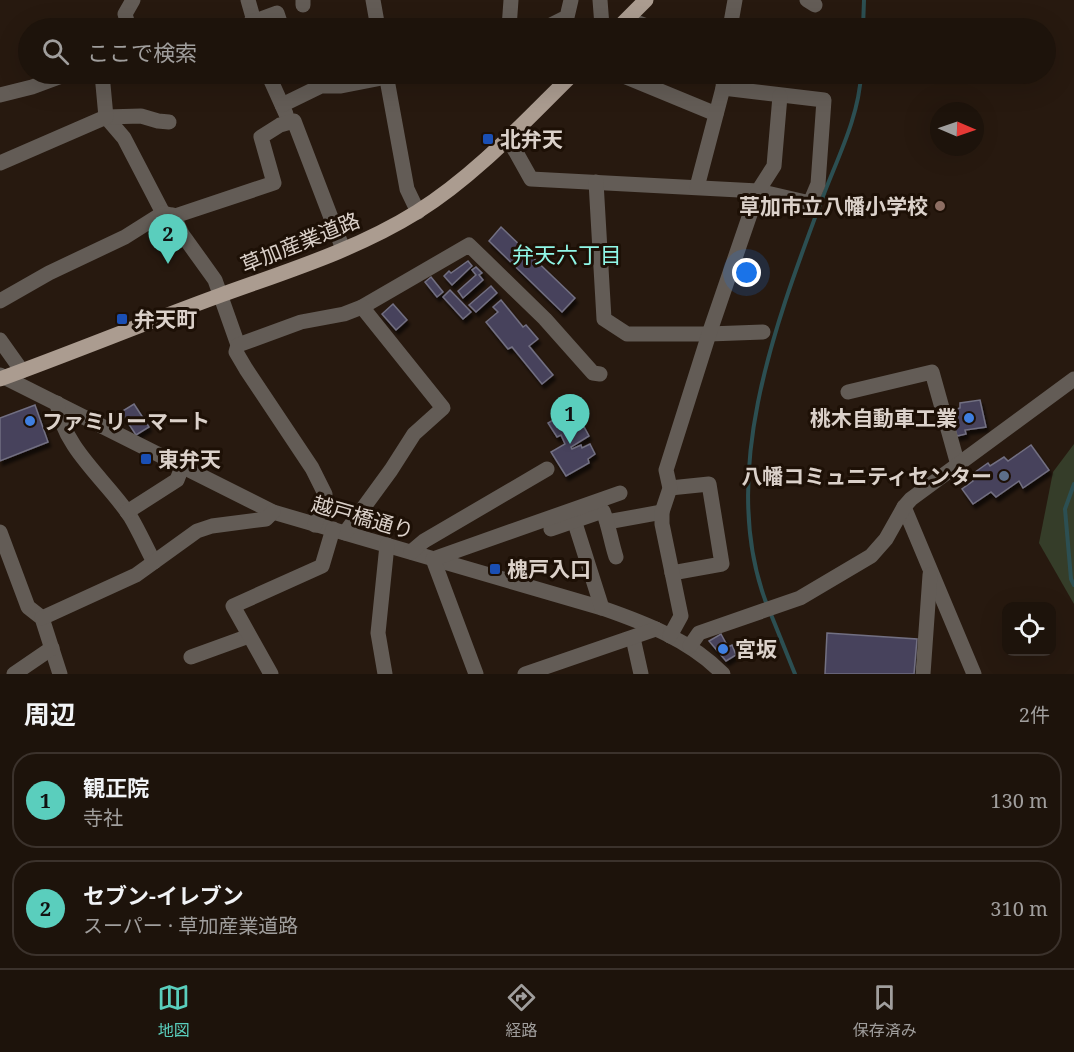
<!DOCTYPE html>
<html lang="ja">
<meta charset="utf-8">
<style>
:root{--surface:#1d130b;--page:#2a2019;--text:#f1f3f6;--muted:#a09e9d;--line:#3b322c;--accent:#5acebd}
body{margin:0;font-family:"Noto Serif","Noto Sans JP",serif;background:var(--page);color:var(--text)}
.controls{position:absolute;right:18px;bottom:18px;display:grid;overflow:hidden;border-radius:12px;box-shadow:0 6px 24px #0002}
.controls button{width:54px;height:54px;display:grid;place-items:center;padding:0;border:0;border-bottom:2px solid var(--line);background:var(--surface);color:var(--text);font:30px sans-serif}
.compass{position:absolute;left:930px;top:102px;width:54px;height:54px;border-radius:50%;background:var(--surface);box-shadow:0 6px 24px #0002;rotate:92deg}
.you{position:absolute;left:747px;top:273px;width:21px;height:21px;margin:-15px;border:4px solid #fff;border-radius:50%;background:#1a73e8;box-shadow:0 0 0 9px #1a73e833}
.badge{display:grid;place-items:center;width:39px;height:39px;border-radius:50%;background:var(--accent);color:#111;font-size:20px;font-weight:700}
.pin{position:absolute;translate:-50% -50px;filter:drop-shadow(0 2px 3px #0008)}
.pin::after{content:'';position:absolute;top:32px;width:21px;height:18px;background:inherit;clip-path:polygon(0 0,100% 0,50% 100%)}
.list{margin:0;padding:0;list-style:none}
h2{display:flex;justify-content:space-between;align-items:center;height:78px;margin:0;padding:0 24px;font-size:26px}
h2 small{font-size:20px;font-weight:400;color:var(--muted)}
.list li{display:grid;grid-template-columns:39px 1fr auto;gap:18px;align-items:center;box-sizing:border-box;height:96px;margin:0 12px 12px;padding:0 12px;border:2px solid var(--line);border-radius:24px}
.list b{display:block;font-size:22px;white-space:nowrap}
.list p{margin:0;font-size:20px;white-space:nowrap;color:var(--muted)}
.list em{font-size:20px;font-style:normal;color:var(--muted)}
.icon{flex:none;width:33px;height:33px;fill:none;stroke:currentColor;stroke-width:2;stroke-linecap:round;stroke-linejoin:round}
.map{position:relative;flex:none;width:1074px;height:674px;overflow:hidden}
.search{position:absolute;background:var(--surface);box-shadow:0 6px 24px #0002;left:18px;right:18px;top:18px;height:66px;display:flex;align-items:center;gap:15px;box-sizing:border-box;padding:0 21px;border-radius:33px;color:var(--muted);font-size:22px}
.sheet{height:294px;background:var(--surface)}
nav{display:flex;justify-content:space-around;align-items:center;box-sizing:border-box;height:84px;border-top:2px solid var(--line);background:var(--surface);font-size:16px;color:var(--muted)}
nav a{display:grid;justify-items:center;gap:3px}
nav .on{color:var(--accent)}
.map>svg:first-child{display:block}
.green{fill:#353d29}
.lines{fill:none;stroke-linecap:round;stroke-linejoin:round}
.stream{stroke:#2c4f52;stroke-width:4}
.building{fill:#47435b;stroke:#726f82;stroke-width:1.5;filter:url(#shadow)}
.minor{stroke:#635c56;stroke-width:15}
.major{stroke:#ab9c90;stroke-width:15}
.transit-dot{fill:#1a4fb4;stroke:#1d1006;stroke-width:2}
.education-dot{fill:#8d6e63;stroke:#1d1006;stroke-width:2}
.shop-dot{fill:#3f7fe0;stroke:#1d1006;stroke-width:2}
.service-dot{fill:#5c6f8a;stroke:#1d1006;stroke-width:2}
.labels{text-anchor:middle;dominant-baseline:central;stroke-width:6;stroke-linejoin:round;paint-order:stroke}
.poi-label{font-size:21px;font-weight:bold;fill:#dbd1ca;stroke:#1d1006;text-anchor:start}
.street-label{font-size:21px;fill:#dbd1ca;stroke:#1d1006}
.neighbourhood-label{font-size:22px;fill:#90f7e7;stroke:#1d1006}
</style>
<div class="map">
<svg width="1074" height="674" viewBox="0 0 1074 674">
<defs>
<filter id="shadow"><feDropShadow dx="2.5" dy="4.5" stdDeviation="1.5" flood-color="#0009"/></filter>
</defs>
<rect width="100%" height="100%" fill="#27190f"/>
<!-- green -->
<path class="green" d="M1074,444V604L1039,543L1053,472Z"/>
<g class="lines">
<!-- stream -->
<g class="stream">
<path d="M863,28L864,0"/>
<path d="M1074,484L1065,509L1071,579L1074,585"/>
<path d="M767,605C717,476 776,322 822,199C837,159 859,117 861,74"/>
<path d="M770,612L795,674"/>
</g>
</g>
<!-- building -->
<g class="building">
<path d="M501,227L575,298L562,312L489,241Z"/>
<path d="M468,261L472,266L452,285L444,276L449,271L451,273Z"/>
<path d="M476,267L482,273L479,275L483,280L463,298L458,291L476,275L472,270Z"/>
<path d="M431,277L443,292L437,297L425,282Z"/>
<path d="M491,286L497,293L476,312L469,305Z"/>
<path d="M450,290L471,312L463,319L443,297Z"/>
<path d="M501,300L523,327L526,325L538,339L529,346L553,375L542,384L512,347L508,349L486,322L498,312L493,307Z"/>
<path d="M393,304L407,320L396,330L382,314Z"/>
<path d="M980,400L986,427L965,430L966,434L957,436L950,411L960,408V403Z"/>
<path d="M134,404L149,427L136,435L121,412Z"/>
<path d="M35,405L48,442L0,461V418Z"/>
<path d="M565,413L569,419L577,414L589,436L571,447L572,449L581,445L582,448L590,444L595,454L588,459L589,463L566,476L551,452L565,444L561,435L557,437L548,423Z"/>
<path d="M1031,445L1049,470L1023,488L1019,481L996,497L991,492L973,504L962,489L973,481L971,475L988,463L990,466L1004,457L1008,461Z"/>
<path d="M827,633L917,639L914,674H825Z"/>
<path d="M721,634L728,647L732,645L736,655L726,661L709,641Z"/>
</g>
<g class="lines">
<!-- minor -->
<g class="minor">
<path d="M248,0L254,21"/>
<path d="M303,0V5"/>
<path d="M373,0L378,28"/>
<path d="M600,0L602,26L604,28"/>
<path d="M807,0L815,5"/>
<path d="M628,19L652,28"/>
<path d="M129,28L125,14L133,0"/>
<path d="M252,28L250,23L277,13L282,28"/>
<path d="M509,28L511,0"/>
<path d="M545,28L567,17L571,0"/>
<path d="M730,28L735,0"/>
<path d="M268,74L286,114"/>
<path d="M386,74L407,189L418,212"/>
<path d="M619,74L716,114"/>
<path d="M0,95L32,87L67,74"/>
<path d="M282,105L321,86H341L387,77"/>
<path d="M106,117L124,138L163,213"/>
<path d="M106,117L141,116L158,121L169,122"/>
<path d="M508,138L531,179L758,191L810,203L818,184L824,100L723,88"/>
<path d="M0,163L106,117L102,74"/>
<path d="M596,182L604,319L627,334H709L763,332"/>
<path d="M697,187L723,88L724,74"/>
<path d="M173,215L182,234L215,280L238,345"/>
<path d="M0,301L49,273L125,237L163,213L175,216L274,183L261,137L280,125L294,121L343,249"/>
<path d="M0,340L22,371"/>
<path d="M0,375L273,512L602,608C645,623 690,640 723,674"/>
<path d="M848,392L932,372L958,465"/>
<path d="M57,403C63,448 106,480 130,516C139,531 146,547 154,562"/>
<path d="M670,488L709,484L722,564L672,573"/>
<path d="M904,507L974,674"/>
<path d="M127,512L177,480L182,467"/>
<path d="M574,520L602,608"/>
<path d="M607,522L662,512"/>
<path d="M315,525L325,494L312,468L246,369L236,352L238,345L301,322L344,314L362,307L469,245L545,319L593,373L600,374"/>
<path d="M551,529L603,511C609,526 611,542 616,557"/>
<path d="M0,532L28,607L42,618L60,674"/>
<path d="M345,533L391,470L414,434L443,408L362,307"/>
<path d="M411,552L424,541L547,469"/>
<path d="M42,618L136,575L197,531L212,526L266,519L273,512"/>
<path d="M670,636L681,616L662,524V512L670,488L666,470L709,334L758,191L774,166L780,96"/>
<path d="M633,638L641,674"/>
<path d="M690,646L699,633L800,598L871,556L886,539L904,507L911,499L1074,379"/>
<path d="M191,657L249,636"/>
<path d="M14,674L52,648"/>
<path d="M271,674L233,606L322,566L333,529"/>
<path d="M385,674L378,633L387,545"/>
<path d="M476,674L433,559L620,493"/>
<path d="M525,674L656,629"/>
<path d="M923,674L930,575"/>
</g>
<!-- major -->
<g class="major">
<path d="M618,28L646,0"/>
<path d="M0,379C74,352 147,322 221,295C287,271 356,250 417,212C476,175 524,122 573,74"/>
</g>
</g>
<!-- markers -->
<g class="transit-dot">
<rect x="482" y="133" width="12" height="12" rx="3"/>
<rect x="116" y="313" width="12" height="12" rx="3"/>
<rect x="140" y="453" width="12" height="12" rx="3"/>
<rect x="489" y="563" width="12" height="12" rx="3"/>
</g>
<circle class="education-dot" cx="940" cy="206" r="6"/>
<g class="shop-dot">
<circle cx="969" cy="418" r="6"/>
<circle cx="30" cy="421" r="6"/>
<circle cx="723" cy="649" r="6"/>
</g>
<circle class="service-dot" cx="1004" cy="476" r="6"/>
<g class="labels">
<!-- poi labels -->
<g class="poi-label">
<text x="500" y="139">北弁天</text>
<text x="928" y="206" text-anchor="end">草加市立八幡小学校</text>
<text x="134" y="319">弁天町</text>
<text x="957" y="418" text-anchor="end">桃木自動車工業</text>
<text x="42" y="421">ファミリーマート</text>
<text x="158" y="459">東弁天</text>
<text x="992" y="476" text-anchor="end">八幡コミュニティセンター</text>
<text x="507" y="569">槐戸入口</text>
<text x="735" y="649">宮坂</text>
</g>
<!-- street labels -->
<g class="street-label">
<text transform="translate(300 242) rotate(-22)">草加産業道路</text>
<text transform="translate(363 517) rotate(16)">越戸橋通り</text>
</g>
<!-- neighbourhood labels -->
<g class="neighbourhood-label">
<text x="567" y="254">弁天六丁目</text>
</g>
</g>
</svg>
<div class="controls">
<button><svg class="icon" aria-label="locate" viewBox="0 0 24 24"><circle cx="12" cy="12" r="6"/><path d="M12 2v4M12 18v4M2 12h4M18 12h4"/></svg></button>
</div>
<svg class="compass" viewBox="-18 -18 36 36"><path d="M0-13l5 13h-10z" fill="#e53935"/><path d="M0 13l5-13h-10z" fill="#a09e9d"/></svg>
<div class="you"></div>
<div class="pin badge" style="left:570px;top:444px">1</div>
<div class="pin badge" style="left:168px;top:264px">2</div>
<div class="search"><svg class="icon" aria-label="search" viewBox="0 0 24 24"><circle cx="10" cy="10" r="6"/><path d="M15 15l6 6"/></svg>ここで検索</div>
</div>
<section class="sheet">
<h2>周辺<small>2件</small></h2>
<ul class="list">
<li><span class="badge">1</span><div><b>観正院</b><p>寺社</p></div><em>130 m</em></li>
<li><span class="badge">2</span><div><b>セブン-イレブン</b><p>スーパー · 草加産業道路</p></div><em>310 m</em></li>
</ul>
</section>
<nav>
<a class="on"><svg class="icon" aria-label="map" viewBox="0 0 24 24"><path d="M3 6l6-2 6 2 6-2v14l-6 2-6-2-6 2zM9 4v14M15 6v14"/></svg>地図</a>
<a><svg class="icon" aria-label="directions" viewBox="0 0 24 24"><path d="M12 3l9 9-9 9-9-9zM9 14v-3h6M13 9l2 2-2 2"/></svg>経路</a>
<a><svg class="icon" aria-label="saved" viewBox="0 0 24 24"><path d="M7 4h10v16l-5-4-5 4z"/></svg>保存済み</a>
</nav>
